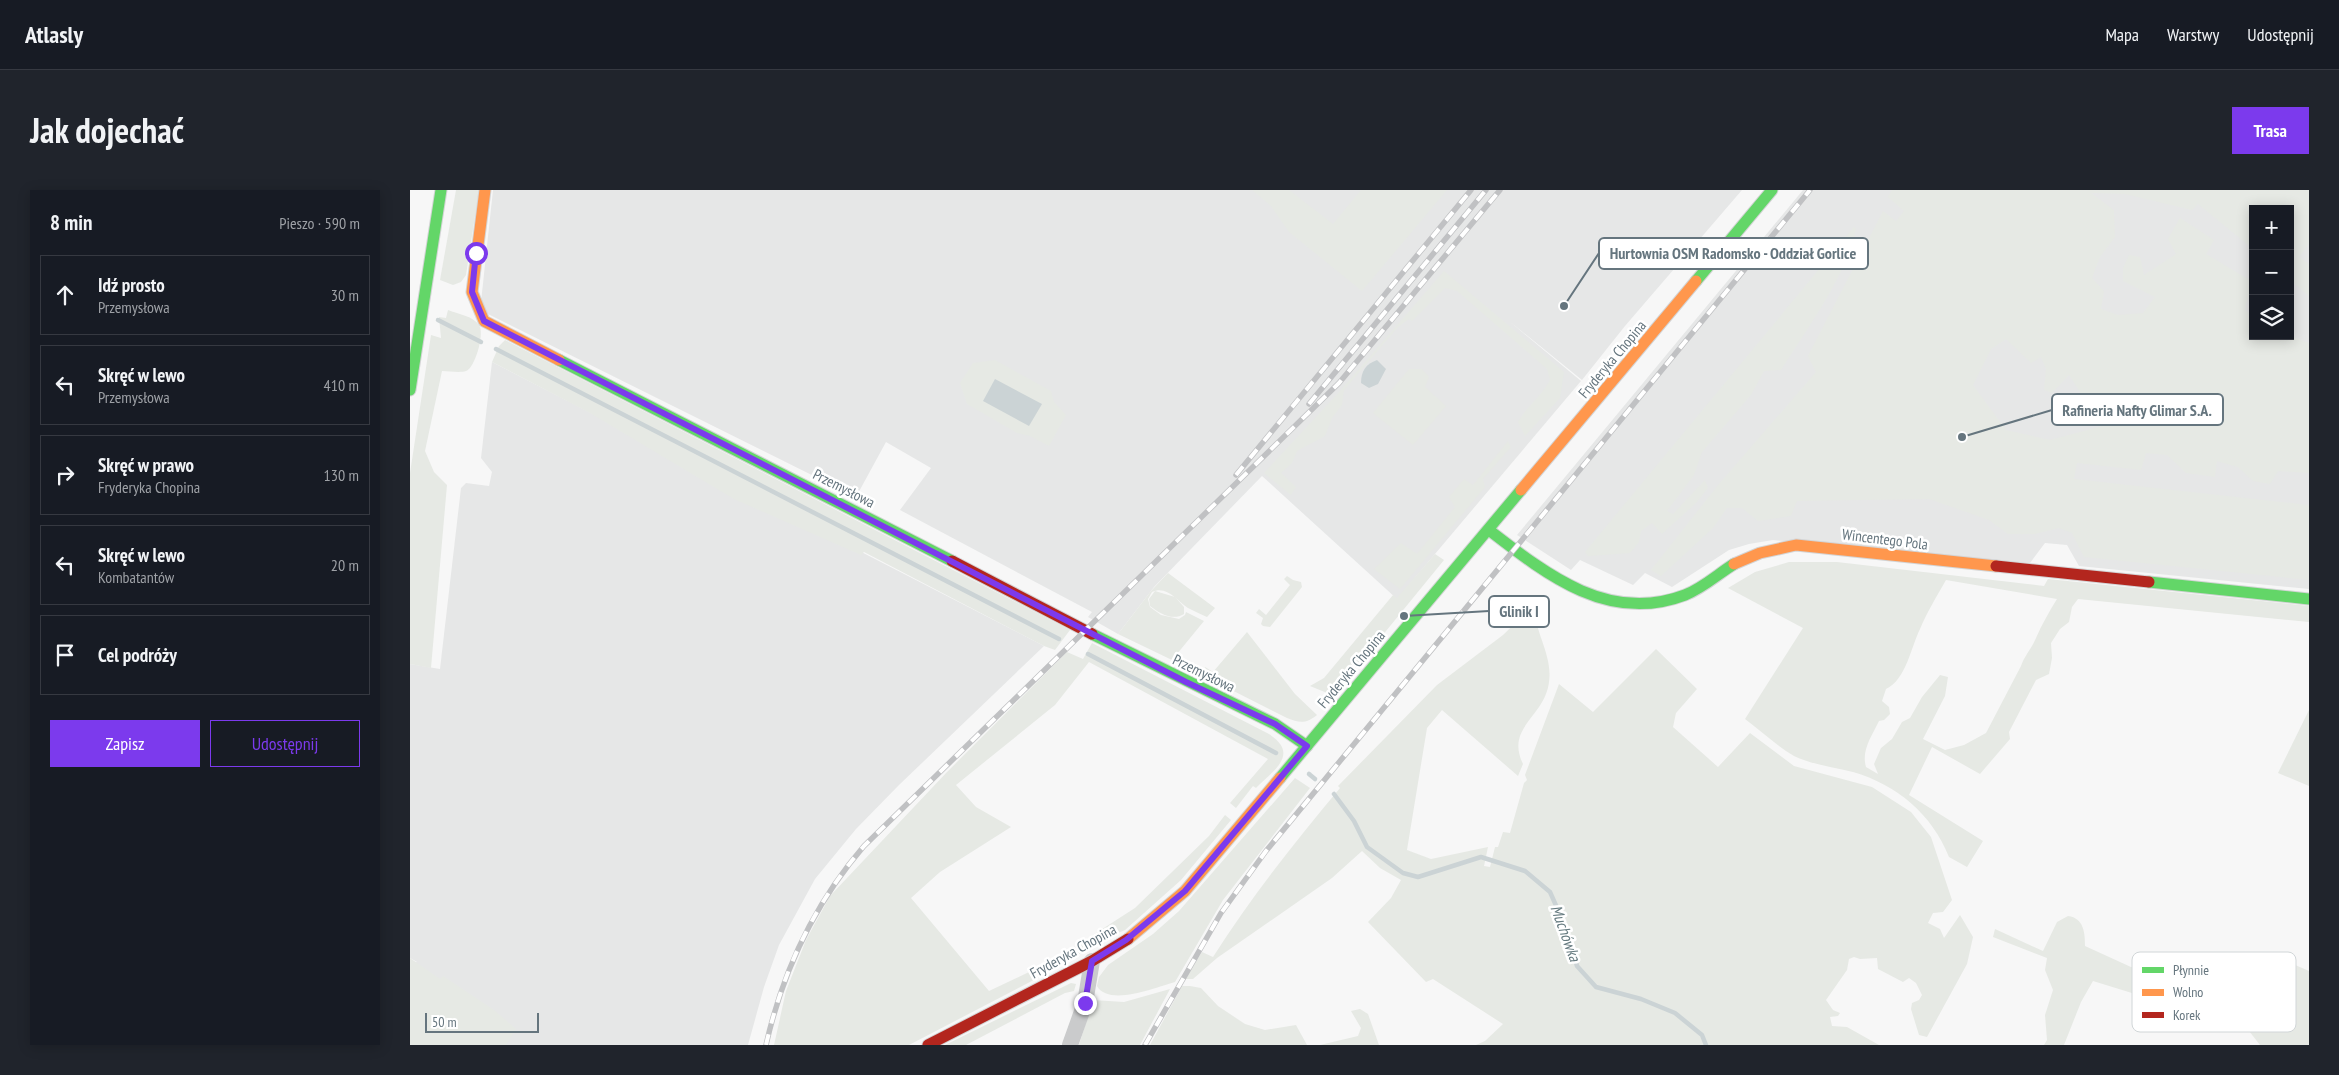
<!DOCTYPE html>
<html lang="pl">
<meta charset="utf-8">
<style>
:root{--surface:#171b24;--page:#20242c;--text:#f1f3f6;--muted:#9ea1a6;--line:#363941;--accent:#7c3aed}
body{margin:0;font-family:"PT Sans Narrow",sans-serif;background:var(--page);color:var(--text)}
.controls{position:absolute;right:15px;top:15px;display:grid;overflow:hidden;border-radius:0px;box-shadow:0 2px 12px #0003}
.controls button{width:45px;height:45px;display:grid;place-items:center;padding:0;border:0;border-bottom:1px solid var(--line);background:var(--surface);color:var(--text);font:25px sans-serif}
.scale{position:absolute;left:15px;bottom:12px;width:114px;box-sizing:border-box;padding-left:5px;border:2px solid #65757e;border-top:0;font-size:14px;line-height:18px;white-space:nowrap;color:#65757e;-webkit-text-stroke:4px #fff;paint-order:stroke}
.stop{position:absolute;width:15px;height:15px;margin:-11px;border:4px solid #7c3aed;border-radius:50%;background:#fff}
.stop.end{background:#7c3aed;border-color:#fff;box-shadow:0 1px 5px #0008}
.list{margin:0;padding:0;list-style:none}
h2{display:flex;justify-content:space-between;align-items:center;height:65px;margin:0;padding:0 20px;font-size:21px}
h2 small{font-size:16px;font-weight:400;color:var(--muted)}
.list li{display:grid;grid-template-columns:32px 1fr auto;gap:15px;align-items:center;box-sizing:border-box;height:80px;margin:0 10px 10px;padding:0 10px;border:1px solid var(--line);border-radius:0px}
.list b{display:block;font-size:19px;white-space:nowrap}
.list p{margin:0;font-size:16px;white-space:nowrap;color:var(--muted)}
.list em{font-size:16px;font-style:normal;color:var(--muted)}
.actions{display:flex;gap:10px;padding:15px 20px}
.actions a{flex:1;padding:11px 0;border:1px solid var(--accent);border-radius:0px;text-align:center;font-size:18px;color:var(--accent)}
.actions .main{background:var(--accent);color:#fff}
.icon{flex:none;width:28px;height:28px;fill:none;stroke:currentColor;stroke-width:2;stroke-linecap:round;stroke-linejoin:round}
.map{position:relative;flex:none;width:1899px;height:855px;overflow:hidden;border-radius:0px}
header{display:flex;align-items:center;gap:30px;box-sizing:border-box;height:70px;padding:0 25px;background:var(--surface);border-bottom:1px solid var(--line)}
header strong{font-size:24px}
nav{display:flex;gap:28px;margin-inline-start:auto;font-size:18px}
.intro{display:flex;align-items:center;justify-content:space-between;box-sizing:border-box;height:120px;padding:0 30px}
h1{margin:0;font-size:35px}
.button{padding:12px 22px;border-radius:0px;background:var(--accent);color:#fff;font-size:18px;font-weight:700}
main{display:flex;gap:30px;padding:0 30px}
aside{flex:1;background:var(--surface);border-radius:0px;box-shadow:0 2px 12px #0003}
.map>svg:first-child{display:block}
.built{fill:#e6e7e7;fill-rule:evenodd}
.green{fill:#e6e9e4;fill-rule:evenodd}
.water{fill:#cbd3d5}
.lines{fill:none;stroke-linecap:round;stroke-linejoin:round}
.stream{stroke:#cbd3d5;stroke-width:4.5}
.fast-casing{stroke:#d3d4d5;stroke-width:13}
.slow-casing{stroke:#d3d4d5;stroke-width:13}
.jam-casing{stroke:#d3d4d5;stroke-width:13}
.street{stroke:#cacbcc;stroke-width:16}
.fast{stroke:#63d668;stroke-width:11}
.slow{stroke:#ff974d;stroke-width:11}
.jam{stroke:#b3261e;stroke-width:11}
.rail-casing{stroke:#c0c1c3;stroke-width:5.5}
.rail{stroke:#fff;stroke-width:4;stroke-dasharray:11;stroke-linecap:butt}
.route{stroke:#7c3aed;stroke-width:6}
.labels{text-anchor:middle;dominant-baseline:central;stroke-width:5;stroke-linejoin:round;paint-order:stroke}
.street-label{font-size:15px;fill:#65757e;stroke:#fff}
.water-label{font-size:16px;font-style:italic;fill:#657a7f;stroke:#fff}
.key{fill:#fff;stroke:#d1d6d8;stroke-width:1}
.key-label{font-size:14px;fill:#65757e}
.leader{fill:none;stroke:#65757e;stroke-width:2}
.callout-dot{fill:#65757e;stroke:#fff;stroke-width:2}
.callout{fill:#fff;stroke:#65757e;stroke-width:2}
.callout-label{font-size:16px;text-anchor:middle;font-weight:bold;fill:#65757e}
</style>
<header>
<strong>Atlasly</strong>
<nav><a>Mapa</a><a>Warstwy</a><a>Udostępnij</a></nav>
</header>
<div class="intro"><h1>Jak dojechać</h1><a class="button">Trasa</a></div>
<main>
<aside>
<h2>8 min<small>Pieszo · 590 m</small></h2>
<ul class="list">
<li><svg class="icon" aria-label="ahead" viewBox="0 0 24 24"><path d="M12 20V5M6 11l6-6 6 6"/></svg><div><b>Idź prosto</b><p>Przemysłowa</p></div><em>30 m</em></li>
<li><svg class="icon" aria-label="left" viewBox="0 0 24 24"><path d="M17 20v-9H6M10 6l-5 5 5 5"/></svg><div><b>Skręć w lewo</b><p>Przemysłowa</p></div><em>410 m</em></li>
<li><svg class="icon" aria-label="right" viewBox="0 0 24 24"><path d="M7 20v-9h11M14 6l5 5-5 5"/></svg><div><b>Skręć w prawo</b><p>Fryderyka Chopina</p></div><em>130 m</em></li>
<li><svg class="icon" aria-label="left" viewBox="0 0 24 24"><path d="M17 20v-9H6M10 6l-5 5 5 5"/></svg><div><b>Skręć w lewo</b><p>Kombatantów</p></div><em>20 m</em></li>
<li><svg class="icon" aria-label="arrive" viewBox="0 0 24 24"><path d="M6 21V4h12l-3 4 3 4H6"/></svg><div><b>Cel podróży</b></div></li>
</ul>
<div class="actions"><a class="main">Zapisz</a><a>Udostępnij</a></div>
</aside>
<div class="map">
<svg width="1899" height="855" viewBox="0 0 1899 855">
<rect width="100%" height="100%" fill="#f7f7f7"/>
<!-- built -->
<g class="built">
<path d="M83,0H1332L1215,136L1172,190L1099,131L1171,191L987,409L852,286L744,397L708,444L678,427L682,422L490,320L521,278L476,252L446,307L78,124L71,112Z"/>
<path d="M1393,0H1899V399L1669,376L1657,355L1635,353L1620,373L1363,350L1339,354L1319,360L1262,397L1235,383L1223,395L1170,370L1161,380L1107,345ZM1843,19H1880V146H1843Z"/>
<path d="M82,172L634,456L489,595L446,639L405,689L369,755L354,797L338,855H0V773L7,772L0,768V474L30,479L51,298L56,293L79,296L82,282L71,268Z"/>
</g>
<!-- green -->
<g class="green">
<path d="M46,0H69L56,85L51,92L43,95L30,90Z"/>
<path d="M842,0H879L923,34L951,0H1037L952,101L879,42L861,16Z"/>
<path d="M1482,0H1899V54L1889,67L1899,74V106L1880,90V19H1843V59L1788,14L1782,20L1715,4L1681,3L1704,20L1705,47L1690,67L1682,88L1694,101L1691,119L1708,125L1733,123L1745,107L1713,91V78L1719,65L1730,67L1734,85L1766,64L1758,49L1770,28L1804,50L1796,64L1843,92C1843,103 1835,109 1835,120L1843,126V146H1880L1899,153V283L1868,281L1860,294L1843,291L1828,277L1807,271L1805,287L1776,283L1757,265L1736,263L1731,280L1667,273L1664,289L1899,315V390L1674,367L1662,343L1649,338L1625,344H1598L1579,330L1519,309L1387,311L1381,326L1348,331L1332,318H1317L1303,338L1251,386L1241,380L1309,294L1406,182L1398,166L1473,21L1486,31L1494,21L1478,7ZM1596,149L1621,173L1631,167L1636,179L1634,200L1642,203L1659,185L1672,205L1669,219L1696,235L1640,250L1596,240L1563,195L1581,159Z"/>
<path d="M1444,37L1446,39C1435,88 1398,137 1371,180L1354,181L1341,205L1292,262L1284,285L1257,321L1263,324L1295,290L1298,298L1286,313L1252,344L1242,333L1231,341L1229,352L1220,363L1178,366L1175,362Z"/>
<path d="M1034,81L1154,182L1150,208L1115,246L1108,232C1117,216 1131,207 1140,190L1137,179L1047,101L1035,98L1002,131L999,129L988,137L934,200L932,215L922,228L915,246L887,261L882,273L871,283L886,297L881,305L854,283L931,200Z"/>
<path d="M38,120C48,124 63,126 69,135C75,143 65,178 56,181C50,183 39,181 32,181L15,261L24,282L37,295L21,478L0,474V283L21,145L31,148L29,127L36,128Z"/>
<path d="M95,150L660,440L645,460L634,456L454,362L451,365L324,309L180,223L82,172L89,156Z"/>
<path d="M585,170L641,201L644,212L656,225L639,256L620,246L607,243L557,214L550,193L563,173Z"/>
<path d="M999,179H1012L1019,187L1015,197L1036,216L1003,255L963,223Z"/>
<path d="M1098,251L1101,257L1073,289L1075,297L990,399L964,379L991,353L1007,364L1045,317L1039,307L1054,289L1063,295Z"/>
<path d="M1025,364L1034,370L927,501L922,505L900,496L914,488L983,405L987,408Z"/>
<path d="M1379,372H1427L1634,396L1638,389L1899,416V432L1668,409L1662,417L1659,432L1650,439L1641,453L1642,468L1639,484L1626,490L1599,542L1600,549L1570,584L1522,557L1499,605L1573,651L1557,677L1539,667C1522,624 1487,595 1443,582C1423,577 1403,575 1384,566C1367,556 1351,541 1335,529L1393,438L1318,398L1345,382ZM1536,390L1647,409C1639,422 1632,434 1626,448C1622,458 1615,465 1611,476L1576,543L1554,555L1535,560L1513,549L1535,506L1538,487L1530,485L1512,507L1500,528L1492,532L1482,549L1471,558L1464,574L1468,584L1456,577C1451,560 1462,546 1469,531L1474,530L1480,524L1479,517L1472,511L1476,499C1496,490 1501,457 1510,439C1517,422 1527,406 1536,390Z"/>
<path d="M758,383L805,418L797,427C790,424 784,421 778,418C767,411 757,395 742,402L738,409L740,417L751,425L769,429L775,425L776,422L794,431L762,470L708,444L741,401Z"/>
<path d="M877,386L883,390L891,392L892,397L860,437L853,436L851,434L853,428L846,423L849,419L856,425L880,395L874,389Z"/>
<path d="M745,401L765,407L774,417V424C763,431 750,424 740,416L739,409Z"/>
<path d="M1122,417H1124C1125,443 1143,466 1139,492C1135,527 1095,537 1113,574L1108,586L1032,520L1017,538L997,660L1021,669L1078,657L1074,676L1080,677L1085,657H1088L1093,642L1100,643L1114,593L1117,590L1115,585L1149,494L1183,522L1246,459L1287,499L1266,523L1263,537L1308,577L1340,543L1384,576L1462,597L1501,622L1521,647L1542,710L1533,722L1523,723L1518,733L1530,739L1534,748L1550,725L1563,747L1557,774L1517,847L1509,845L1501,819L1502,813L1509,810L1512,805L1506,793L1499,788L1493,792L1468,779L1467,768L1450,769L1444,767L1439,769L1437,780L1416,810L1423,820L1430,823L1428,826L1420,827L1422,836L1437,837L1469,855H1066L1075,851L1093,834L1023,789L1016,792L958,732L981,708L991,690L970,678L952,661L922,688L807,768L783,789H774L792,762L803,767C841,707 885,652 930,598L928,596L1027,495L1093,445Z"/>
<path d="M837,442L885,504L907,525C896,534 889,533 877,528L794,486L795,477L803,482Z"/>
<path d="M682,453L859,544C890,564 864,580 846,598L843,596L826,618L820,613L858,569L679,472L645,515L546,595L566,617L601,637L530,682L501,708L579,801L638,773L642,777L641,781L499,855H364L376,801L396,750L420,706L537,582L657,462L673,469Z"/>
<path d="M1899,520V596L1868,583Z"/>
<path d="M885,588L900,598L813,710L765,792C747,797 699,817 687,796L689,787L698,775L743,744L769,721Z"/>
<path d="M815,625L821,630L771,690L715,740L692,750L651,775L644,770L725,718L799,646Z"/>
<path d="M1658,726C1674,728 1675,743 1675,756L1721,777H1749L1765,784L1751,812L1683,791L1671,812L1654,855H1634L1637,850L1635,825L1643,800L1635,780L1637,768L1583,747L1585,739L1633,761L1647,732Z"/>
<path d="M1867,767L1899,781V855H1850L1832,832Z"/>
<path d="M0,768L30,789L33,786L84,820L106,839L96,855H0Z"/>
<path d="M661,793L666,794L664,801L655,803L556,855H535Z"/>
<path d="M772,796H780L791,798L808,816L835,834L855,840L886,835L897,855H740Z"/>
<path d="M760,799L730,855H669L683,810L714,812Z"/>
<path d="M950,819L958,824L969,855H910L948,846L951,838L941,821Z"/>
</g>
<!-- water -->
<g class="water">
<path d="M967,170L976,179L968,194L959,198L951,193C951,181 956,174 967,170Z"/>
<path d="M585,189L632,214L619,236L573,211Z"/>
</g>
<g class="lines">
<!-- stream -->
<g class="stream">
<path d="M28,130L71,152"/>
<path d="M86,159L649,449"/>
<path d="M678,464L866,563"/>
<path d="M899,584L905,589"/>
<path d="M924,604L944,631L957,657L993,683L1008,687L1071,667L1115,681L1140,702L1156,738L1167,776L1186,797L1231,809L1265,823L1292,845L1296,855"/>
</g>
<defs>
<g id="fast">
<path d="M1286,91L1362,0"/>
<path d="M149,170L542,371"/>
<path d="M0,200L31,0"/>
<path d="M1079,340C1137,385 1199,434 1275,405C1293,398 1308,384 1324,374"/>
<path d="M1739,392L1899,409"/>
<path d="M682,444L865,534L897,556"/>
<path d="M870,588L1111,300"/>
</g>
<g id="slow">
<path d="M75,0L62,102L74,131L149,170"/>
<path d="M1111,300L1286,91"/>
<path d="M1324,374L1350,363L1386,355L1586,376"/>
<path d="M718,749L775,701L870,588"/>
</g>
<g id="jam">
<path d="M542,371L682,444"/>
<path d="M1586,376L1739,392"/>
<path d="M518,855L682,771L718,749"/>
</g>
</defs>
<!-- fast casing -->
<use href="#fast" class="fast-casing"/>
<!-- slow casing -->
<use href="#slow" class="slow-casing"/>
<!-- jam casing -->
<use href="#jam" class="jam-casing"/>
<!-- street -->
<path class="street" d="M660,855L675,813L682,771"/>
<!-- fast -->
<use href="#fast" class="fast"/>
<!-- slow -->
<use href="#slow" class="slow"/>
<!-- jam -->
<use href="#jam" class="jam"/>
<defs>
<g id="rail">
<path d="M899,214L1076,0"/>
<path d="M826,285L1061,0"/>
<path d="M356,855C373,780 404,714 454,656L929,193L1090,0"/>
<path d="M735,855L811,723L856,661L1400,0"/>
</g>
</defs>
<!-- rail casing -->
<use href="#rail" class="rail-casing"/>
<!-- rail -->
<use href="#rail" class="rail"/>
</g>
<g class="lines">
<!-- route -->
<path class="route" d="M66,63L62,102L74,131L776,492L865,534L897,556L775,701L716,750L682,771L675,813"/>
</g>
<g class="labels">
<!-- street labels -->
<g class="street-label">
<text transform="translate(1202 169) rotate(-50)">Fryderyka Chopina</text>
<text transform="translate(434 298) rotate(27)">Przemysłowa</text>
<text transform="translate(1475 349) rotate(7)">Wincentego Pola</text>
<text transform="translate(941 479) rotate(-50)">Fryderyka Chopina</text>
<text transform="translate(794 483) rotate(26)">Przemysłowa</text>
<text transform="translate(663 761) rotate(-29)">Fryderyka Chopina</text>
</g>
<!-- water labels -->
<g class="water-label">
<text transform="translate(1156 743) rotate(70)">Muchówka</text>
</g>
</g>
<!-- legend -->
<rect x="1722" y="762" width="164" height="80" rx="8" class="key"/>
<rect x="1732" y="777" width="22" height="6" fill="#63d668"/>
<rect x="1732" y="799" width="22" height="7" fill="#ff974d"/>
<rect x="1732" y="822" width="22" height="6" fill="#b3261e"/>
<g class="key-label">
<text x="1763" y="785">Płynnie</text>
<text x="1763" y="807">Wolno</text>
<text x="1763" y="830">Korek</text>
</g>
<!-- callouts -->
<path class="leader" d="M1154 116L1189 63M1552 247L1642 220M994 426L1079 421"/>
<g class="callout-dot">
<circle cx="1154" cy="116" r="5"/>
<circle cx="1552" cy="247" r="5"/>
<circle cx="994" cy="426" r="5"/>
</g>
<g class="callout">
<rect x="1189" y="48" width="269" height="31" rx="5"/>
<rect x="1642" y="204" width="171" height="31" rx="5"/>
<rect x="1079" y="406" width="60" height="31" rx="5"/>
</g>
<g class="callout-label">
<text x="1323" y="69">Hurtownia OSM Radomsko - Oddział Gorlice</text>
<text x="1727" y="226">Rafineria Nafty Glimar S.A.</text>
<text x="1109" y="427">Glinik I</text>
</g>
</svg>
<div class="controls">
<button>+</button>
<button>−</button>
<button><svg class="icon" aria-label="layers" viewBox="0 0 24 24"><path d="M12 4l9 5-9 5-9-5zM3 14l9 5 9-5"/></svg></button>
</div>
<div class="scale">50 m</div>
<div class="stop" style="left:66px;top:63px"></div>
<div class="stop end" style="left:675px;top:813px"></div>
</div>
</main>
